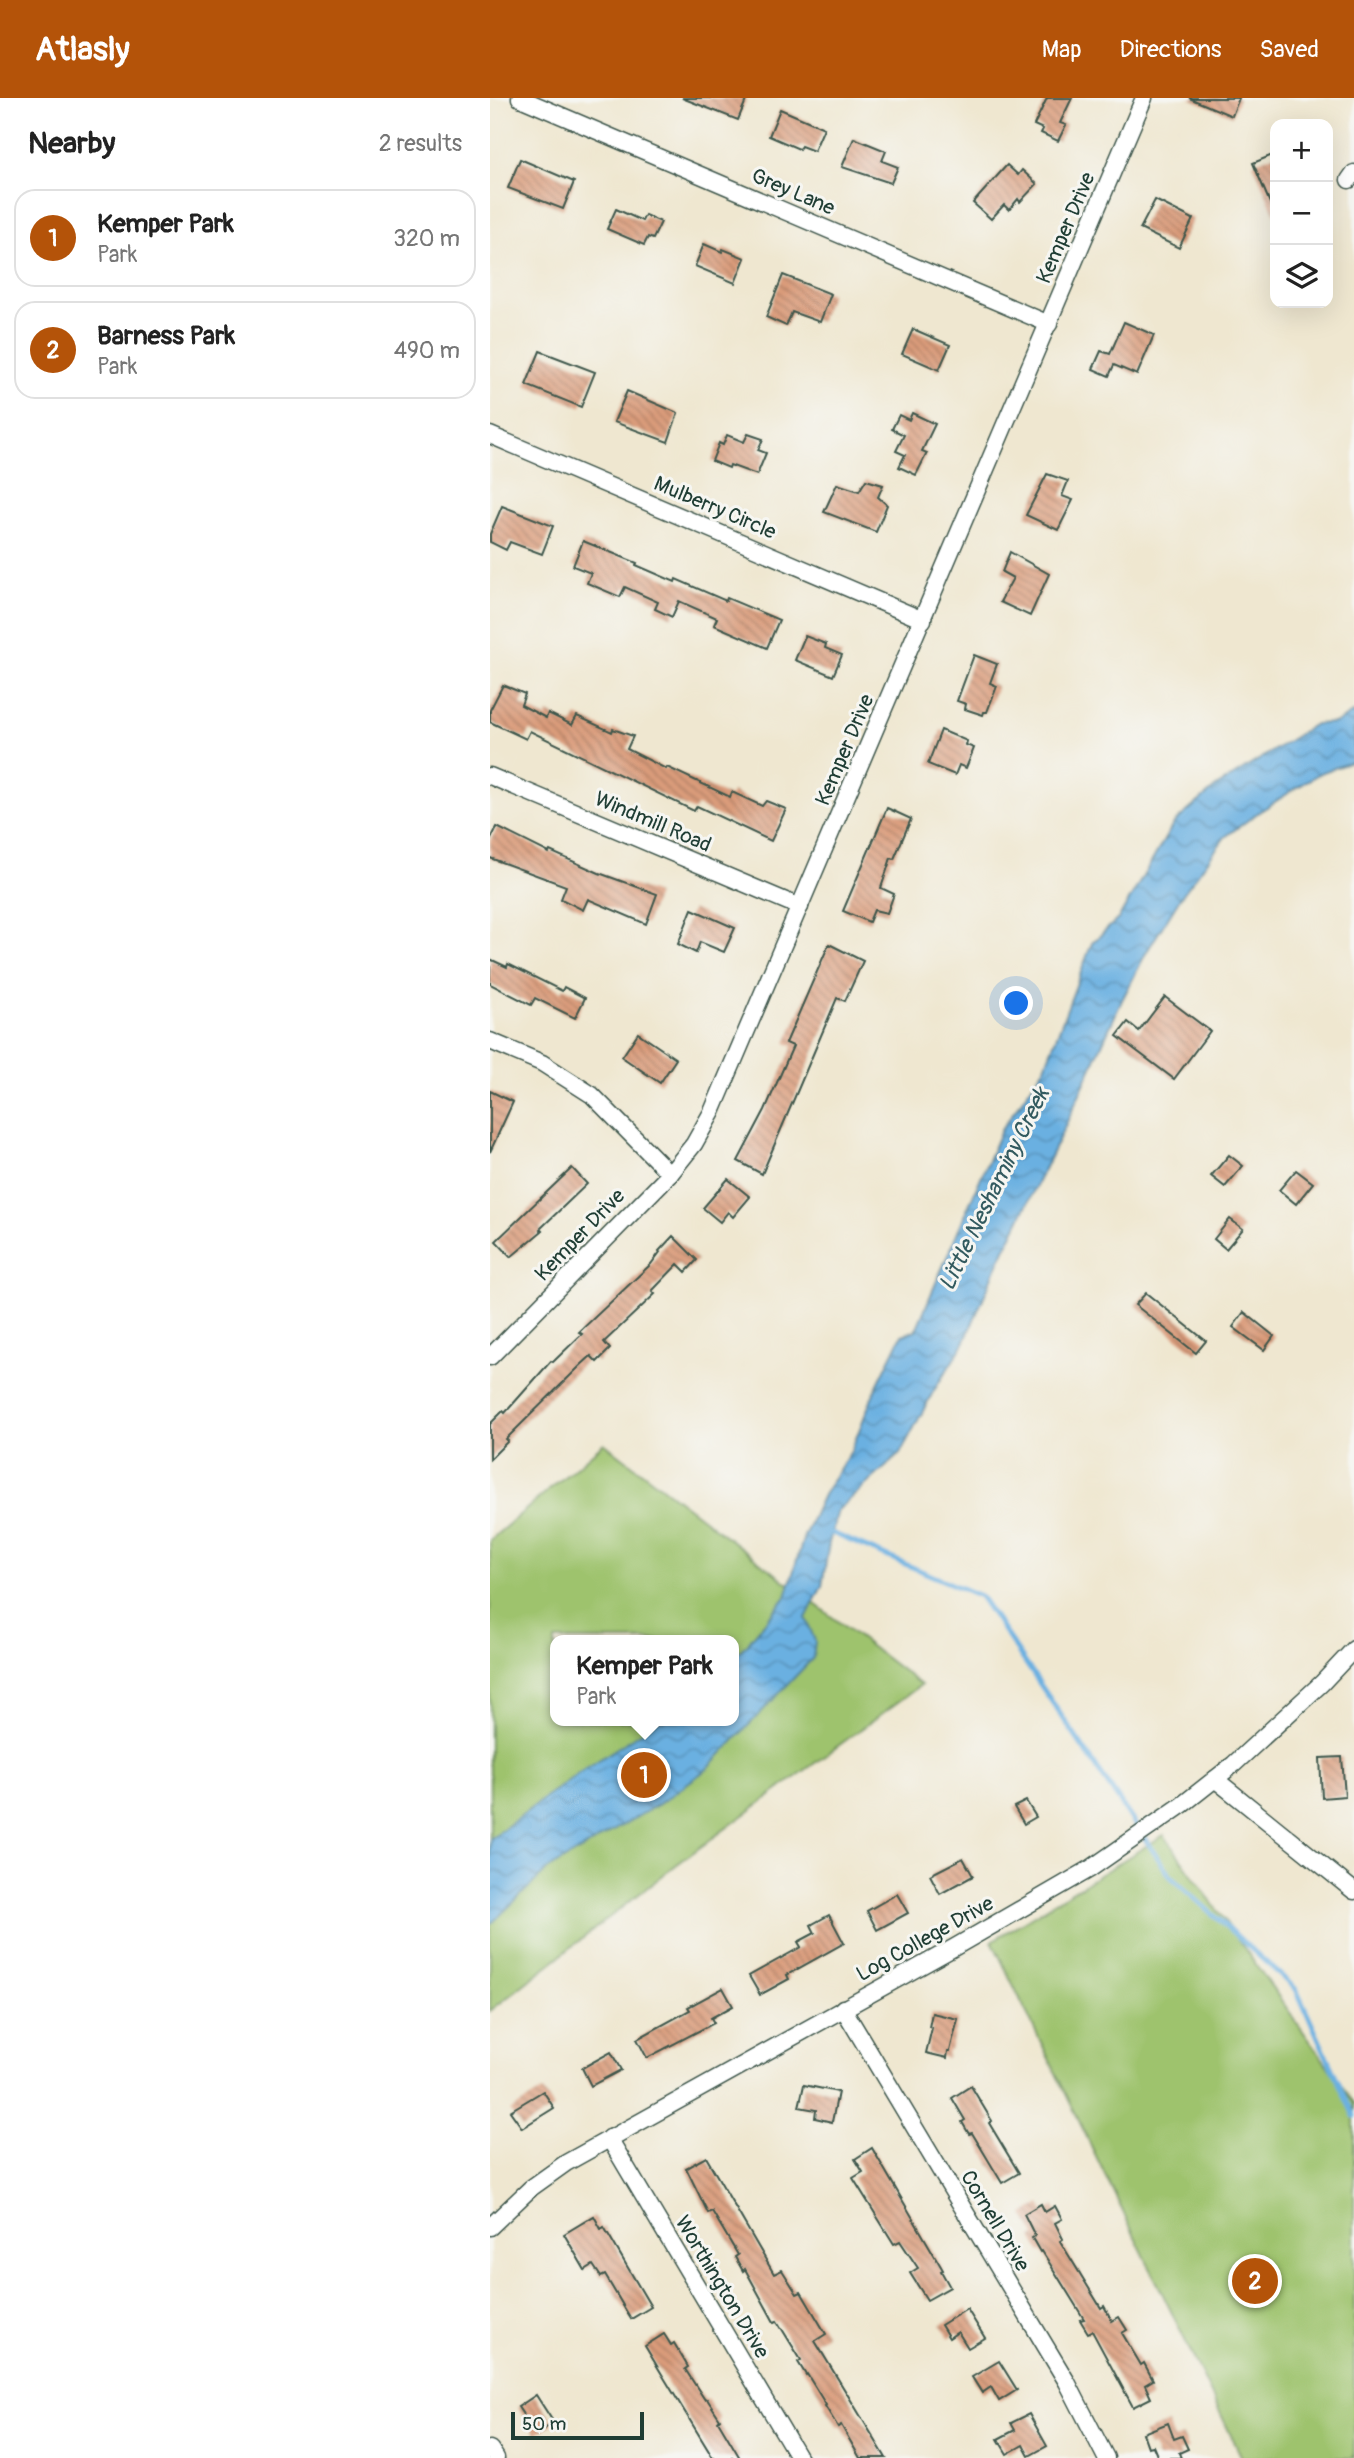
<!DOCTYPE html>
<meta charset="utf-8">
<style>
:root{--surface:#fff;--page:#f6f6f6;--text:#222;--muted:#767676;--line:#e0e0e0;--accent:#b45309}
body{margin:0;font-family:Pangolin,sans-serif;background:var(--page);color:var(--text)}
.controls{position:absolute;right:21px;top:21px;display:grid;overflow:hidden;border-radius:14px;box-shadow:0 7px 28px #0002}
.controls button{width:63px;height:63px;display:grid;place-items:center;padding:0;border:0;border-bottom:2px solid var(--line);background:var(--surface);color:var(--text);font:35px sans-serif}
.scale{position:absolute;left:21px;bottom:18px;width:133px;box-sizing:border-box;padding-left:7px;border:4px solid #1f3d34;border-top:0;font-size:19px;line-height:24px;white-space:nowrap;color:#1f3d34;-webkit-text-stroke:5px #f6f6f2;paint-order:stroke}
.you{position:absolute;left:527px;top:906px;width:24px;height:24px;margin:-18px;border:5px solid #fff;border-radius:50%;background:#1a73e8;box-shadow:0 0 0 10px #1a73e833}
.badge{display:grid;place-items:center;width:46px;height:46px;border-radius:50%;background:var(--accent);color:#fff;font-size:23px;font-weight:700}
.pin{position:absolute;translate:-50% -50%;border:4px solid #fff;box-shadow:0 2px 7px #0006}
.popup{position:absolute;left:60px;top:1537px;width:189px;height:91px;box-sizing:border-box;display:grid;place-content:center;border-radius:14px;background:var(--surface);filter:drop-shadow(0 2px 5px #0005);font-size:23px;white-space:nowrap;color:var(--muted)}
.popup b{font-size:26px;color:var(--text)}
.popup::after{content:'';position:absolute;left:50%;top:100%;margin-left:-14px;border:14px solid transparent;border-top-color:var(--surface)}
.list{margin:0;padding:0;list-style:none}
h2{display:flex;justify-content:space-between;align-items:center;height:91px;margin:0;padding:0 28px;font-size:30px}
h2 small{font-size:23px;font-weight:400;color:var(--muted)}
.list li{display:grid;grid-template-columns:46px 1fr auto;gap:21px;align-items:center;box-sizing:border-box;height:98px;margin:0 14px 14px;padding:0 14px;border:2px solid var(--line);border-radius:21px}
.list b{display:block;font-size:26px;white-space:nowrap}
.list p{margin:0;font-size:23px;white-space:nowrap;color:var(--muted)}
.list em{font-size:23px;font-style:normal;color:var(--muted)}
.icon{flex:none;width:38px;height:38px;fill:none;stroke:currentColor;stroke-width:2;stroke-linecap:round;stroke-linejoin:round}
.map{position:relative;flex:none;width:864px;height:2360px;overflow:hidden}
header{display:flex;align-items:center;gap:42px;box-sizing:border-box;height:98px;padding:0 35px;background:var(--accent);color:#fff}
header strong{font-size:33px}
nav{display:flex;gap:38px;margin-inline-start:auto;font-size:24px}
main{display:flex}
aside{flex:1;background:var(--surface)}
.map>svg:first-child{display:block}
.green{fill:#9ec36d;stroke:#5e8050;stroke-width:2;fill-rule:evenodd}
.water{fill:url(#water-waves);stroke:#44768a;stroke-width:2}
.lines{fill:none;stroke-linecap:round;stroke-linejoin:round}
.stream{stroke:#6ab0e1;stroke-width:5}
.building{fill:url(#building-back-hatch)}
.street-casing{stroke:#3e564b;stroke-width:19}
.street{stroke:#fff;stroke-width:16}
.labels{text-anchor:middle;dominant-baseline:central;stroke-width:6;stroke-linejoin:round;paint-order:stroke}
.street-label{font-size:21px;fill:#1f3d34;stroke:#f6f6f2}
.water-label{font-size:23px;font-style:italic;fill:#325a5f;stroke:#f6f6f2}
</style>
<header>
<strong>Atlasly</strong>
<nav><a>Map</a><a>Directions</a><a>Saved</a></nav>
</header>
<main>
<aside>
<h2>Nearby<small>2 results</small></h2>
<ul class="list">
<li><span class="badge">1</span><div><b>Kemper Park</b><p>Park</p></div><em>320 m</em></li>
<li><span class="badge">2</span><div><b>Barness Park</b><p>Park</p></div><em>490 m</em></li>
</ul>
</aside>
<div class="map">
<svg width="864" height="2360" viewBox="0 0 864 2360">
<defs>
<pattern id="water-waves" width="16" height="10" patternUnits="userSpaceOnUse" patternTransform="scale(1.75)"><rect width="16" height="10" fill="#6ab0e1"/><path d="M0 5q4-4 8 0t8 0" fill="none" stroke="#5790b7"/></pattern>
<pattern id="building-back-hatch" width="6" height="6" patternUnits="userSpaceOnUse" patternTransform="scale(1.75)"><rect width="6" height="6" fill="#da9b7a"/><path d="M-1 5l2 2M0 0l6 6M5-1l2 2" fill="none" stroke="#b08065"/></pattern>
</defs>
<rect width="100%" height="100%" fill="#f6f6f2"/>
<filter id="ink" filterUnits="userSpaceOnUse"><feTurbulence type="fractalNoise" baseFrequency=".0143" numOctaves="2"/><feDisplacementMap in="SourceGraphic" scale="14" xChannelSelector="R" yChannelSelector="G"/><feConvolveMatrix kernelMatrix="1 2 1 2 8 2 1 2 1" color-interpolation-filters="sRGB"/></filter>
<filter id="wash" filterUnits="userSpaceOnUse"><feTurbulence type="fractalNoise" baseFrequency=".00686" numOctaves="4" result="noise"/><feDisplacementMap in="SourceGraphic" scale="28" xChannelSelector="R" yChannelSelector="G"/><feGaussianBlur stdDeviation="1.57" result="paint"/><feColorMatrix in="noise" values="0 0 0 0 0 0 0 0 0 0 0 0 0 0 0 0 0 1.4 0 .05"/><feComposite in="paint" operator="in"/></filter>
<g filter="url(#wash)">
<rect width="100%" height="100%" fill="#efe7d0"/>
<!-- green -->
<g class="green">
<path d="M114,1345L431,1587L186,1767L0,1913V1442ZM65,1542H243V1623H65Z"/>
<path d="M674,1737L864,2005V2360H752L502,1843Z"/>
</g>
<!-- water -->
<path class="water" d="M864,614V663L830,675L769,714L735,739L690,800L656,855L632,902L576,1026L506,1170L474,1245L443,1294L410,1356L348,1412L339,1445L332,1488L316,1520L325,1543L323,1560L217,1671L169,1706L58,1771L0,1827V1741L87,1676L169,1623H243V1560L256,1547L296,1499L314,1438L333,1397L361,1353L385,1292L412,1237L426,1232L511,1032L555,969L602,845L629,820L684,725L726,689L825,626L846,625Z"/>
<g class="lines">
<!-- stream -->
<path class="stream" d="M335,1432L490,1498L681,1779L806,1891L864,2018"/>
</g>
<g id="blocks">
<!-- building -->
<g class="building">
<path d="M192,0H257L248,22Z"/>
<path d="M557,0H582L570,25L576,27L568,43L551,35L553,31L544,27Z"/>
<path d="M699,0H749L742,18Z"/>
<path d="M290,11L334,30L324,53L311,48L309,51L279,38Z"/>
<path d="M364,40L396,53L392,63L408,69L401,85L352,69Z"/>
<path d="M785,56V117L763,65Z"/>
<path d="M30,61L84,84L73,111L18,90Z"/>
<path d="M517,67L528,77L532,72L547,86L530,104L528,101L519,112L514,107L501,121L483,105Z"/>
<path d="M665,102L703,121L689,150L650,131Z"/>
<path d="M126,111L152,123L155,117L171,124L163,141L158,139L154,147L117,131Z"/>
<path d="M214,146L232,154L233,151L255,160L245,185L205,168Z"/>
<path d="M293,177L341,196L330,224L302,214L296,228L276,219Z"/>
<path d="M634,224L664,237L647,277L624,267L619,278L603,271L611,253L620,256Z"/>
<path d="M423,231L460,247L449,272L412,256Z"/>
<path d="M50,253L105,274L91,309L36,287Z"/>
<path d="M137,293L188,315L178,344L124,324Z"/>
<path d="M422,315L445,326L432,353L437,355L426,377L409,369L415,357L406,353L414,337L402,331L409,317L419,322Z"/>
<path d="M258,336L273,341L268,352L276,355L267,377L240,367L239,370L222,363L229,345L233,347L237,337L254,344Z"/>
<path d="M557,376L578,383L572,398L583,402L568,432L536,417Z"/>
<path d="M376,382L393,387L388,399L397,407L386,434L334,414L347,386L369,393Z"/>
<path d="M12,408L63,428L52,456L20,444L16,452L0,444V436Z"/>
<path d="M93,443L147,465L146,467L185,484L186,481L236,503L237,500L289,522L277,550L224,527L227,520L189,503L182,519L165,511L168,504L135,489L130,499L97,485L101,475L83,468Z"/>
<path d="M520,454L559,476L540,518L510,504L523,480L512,474Z"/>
<path d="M315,538L336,546L335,550L352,557L343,578L305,562Z"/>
<path d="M484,557L507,566L500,585L507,588L497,614H494L493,617L475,611L476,606L467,603Z"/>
<path d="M13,587L35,596L31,607L56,620L58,615L82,627L87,618L122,634L123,631L143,638L137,651L176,671L177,669L240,699L242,694L272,708L276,703L296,711L281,743L207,708L204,713L40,633L36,641L0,624V612Z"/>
<path d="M451,632L477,643L476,647L484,650L476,670L469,667L465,677L438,666Z"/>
<path d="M397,710L421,721L404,761L401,760L391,790L404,796L397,815L384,812L379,824L353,813Z"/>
<path d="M7,729L59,755L60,753L109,775L167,796L156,826L98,801L93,812L71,801L76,788L0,760V743Z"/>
<path d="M202,811L245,830L234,854L210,844L206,855L188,846Z"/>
<path d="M339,846L373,863L355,903L347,900L272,1076L248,1063L275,1012L303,948L296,945Z"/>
<path d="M0,861L17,869L18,866L72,893L74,889L95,900L85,920L45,900L41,907L0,886Z"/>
<path d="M675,899L720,933L684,981L627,938L638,924L649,933Z"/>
<path d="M148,935L186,961L170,985L132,959Z"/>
<path d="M0,993L23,1004L0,1054Z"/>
<path d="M739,1057L753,1068L735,1089L721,1078Z"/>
<path d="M82,1070L97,1086L50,1131L52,1133L21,1159L6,1143Z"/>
<path d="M806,1072L823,1085L806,1106L789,1092Z"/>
<path d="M238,1081L260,1099L243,1119L238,1114L230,1124L213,1110Z"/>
<path d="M740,1121L753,1131L736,1151L724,1141Z"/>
<path d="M183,1138L207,1162L196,1174L188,1166L162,1193L165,1196L114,1244L120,1251L107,1264L101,1258L90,1268L16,1341L18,1343L0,1361V1326L13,1313L15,1315L61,1263L63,1264L92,1236L89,1234L161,1166L170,1154L169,1153Z"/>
<path d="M656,1195L716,1243L706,1255L645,1207Z"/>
<path d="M754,1214L784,1238L774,1252L743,1229Z"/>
<path d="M852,1659L855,1698L832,1700L830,1660Z"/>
<path d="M536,1703L546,1719L534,1726L524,1709Z"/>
<path d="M473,1760L483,1778L450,1796L440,1777Z"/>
<path d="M407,1796L418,1815L387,1832L377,1813Z"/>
<path d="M339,1817L354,1845L297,1877L299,1881L270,1897L259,1878L311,1849L308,1844L325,1835L321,1827Z"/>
<path d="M233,1890L243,1908L221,1920L224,1925L157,1960L147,1941L200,1912L198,1909Z"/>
<path d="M442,1915L468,1921L460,1953H458L457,1960L436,1955L442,1930L439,1929Z"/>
<path d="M121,1954L131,1972L101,1988L92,1970Z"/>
<path d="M314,1987L348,1994L342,2024L325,2020L326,2012L309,2009Z"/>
<path d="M481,1988L502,2023L499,2025L529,2075L512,2085L482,2035L479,2036L472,2024L475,2022L462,2000Z"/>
<path d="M53,1993L64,2010L32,2030L20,2013Z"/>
<path d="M382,2050L453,2172L451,2173L460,2189L437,2202L420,2175L428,2170L410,2143L404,2146L363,2080L373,2074L365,2061Z"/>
<path d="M216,2059L284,2176L292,2172L307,2196L311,2194L336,2236L325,2243L396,2360H370L351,2327L348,2329L335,2308L336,2307L317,2276L316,2277L308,2264L311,2262L287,2223L284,2224L255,2171L253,2173L245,2159L248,2157L222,2113L218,2115L196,2070Z"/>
<path d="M551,2106L555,2114L565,2108L572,2121L565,2125L573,2141L570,2143L611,2210L614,2208L622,2223L629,2219L637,2232L632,2235L651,2267L654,2265L663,2282L655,2287L661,2300L643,2309L602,2233L598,2235L590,2222L594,2221L552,2153L550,2154L542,2140L545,2138L534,2116Z"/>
<path d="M104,2118L111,2131L114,2129L161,2209L141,2221L115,2177L111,2179L103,2167L95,2172L74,2136Z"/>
<path d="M477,2211L495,2240L478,2250L468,2234L459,2240L451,2227Z"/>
<path d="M174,2236L181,2247L184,2245L198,2269L195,2271L215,2302L217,2301L230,2321L228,2323L250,2360H223L176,2283L155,2248Z"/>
<path d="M509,2263L527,2292L509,2303L501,2289L492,2295L482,2279Z"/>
<path d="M46,2297L64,2325L46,2336L28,2309Z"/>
<path d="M539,2316L557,2348L539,2358L533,2347L517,2356L508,2341L525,2332L521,2325Z"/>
<path d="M678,2325L684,2341L692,2338L698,2351L689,2355L691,2360H668L663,2348L658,2349L653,2335Z"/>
</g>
</g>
</g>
<g filter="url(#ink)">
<use href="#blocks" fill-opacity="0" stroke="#3e564b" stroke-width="2"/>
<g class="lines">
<defs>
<g id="street">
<path d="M30,0L559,226"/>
<path d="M859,82L864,75"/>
<path d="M0,337L433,522"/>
<path d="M0,678L310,809"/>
<path d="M0,943L52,965L102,997L180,1076"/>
<path d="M0,1259L180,1076L204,1046L222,1014L654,0"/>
<path d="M725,1681L864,1793"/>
<path d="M353,1910L577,2284L616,2360"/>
<path d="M119,2040L309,2360"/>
<path d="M0,2129L41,2090L76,2065L465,1849L600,1771L692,1707L744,1666L832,1585L864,1551"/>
<path d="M0,2351L6,2360"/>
</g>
</defs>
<!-- street casing -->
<use href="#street" class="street-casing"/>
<!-- street -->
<use href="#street" class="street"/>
</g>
</g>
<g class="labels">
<!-- street labels -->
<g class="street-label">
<text transform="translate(303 94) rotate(23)">Grey Lane</text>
<text transform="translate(576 130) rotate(-67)">Kemper Drive</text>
<text transform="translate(225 410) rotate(23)">Mulberry Circle</text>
<text transform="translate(355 652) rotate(-67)">Kemper Drive</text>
<text transform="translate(163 724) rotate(23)">Windmill Road</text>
<text transform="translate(90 1137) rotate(-46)">Kemper Drive</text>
<text transform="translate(435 1841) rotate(-29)">Log College Drive</text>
<text transform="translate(505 2123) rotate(59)">Cornell Drive</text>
<text transform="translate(232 2189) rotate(59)">Worthington Drive</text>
</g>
<!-- water labels -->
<g class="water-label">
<text transform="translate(504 1091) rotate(-64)">Little Neshaminy Creek</text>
</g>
</g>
</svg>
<div class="controls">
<button>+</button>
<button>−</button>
<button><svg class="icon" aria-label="layers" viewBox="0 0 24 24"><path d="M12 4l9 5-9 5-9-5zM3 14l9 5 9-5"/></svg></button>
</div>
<div class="scale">50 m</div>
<div class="you"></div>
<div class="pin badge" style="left:154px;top:1677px">1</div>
<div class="popup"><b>Kemper Park</b>Park</div>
<div class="pin badge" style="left:765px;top:2183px">2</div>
</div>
</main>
